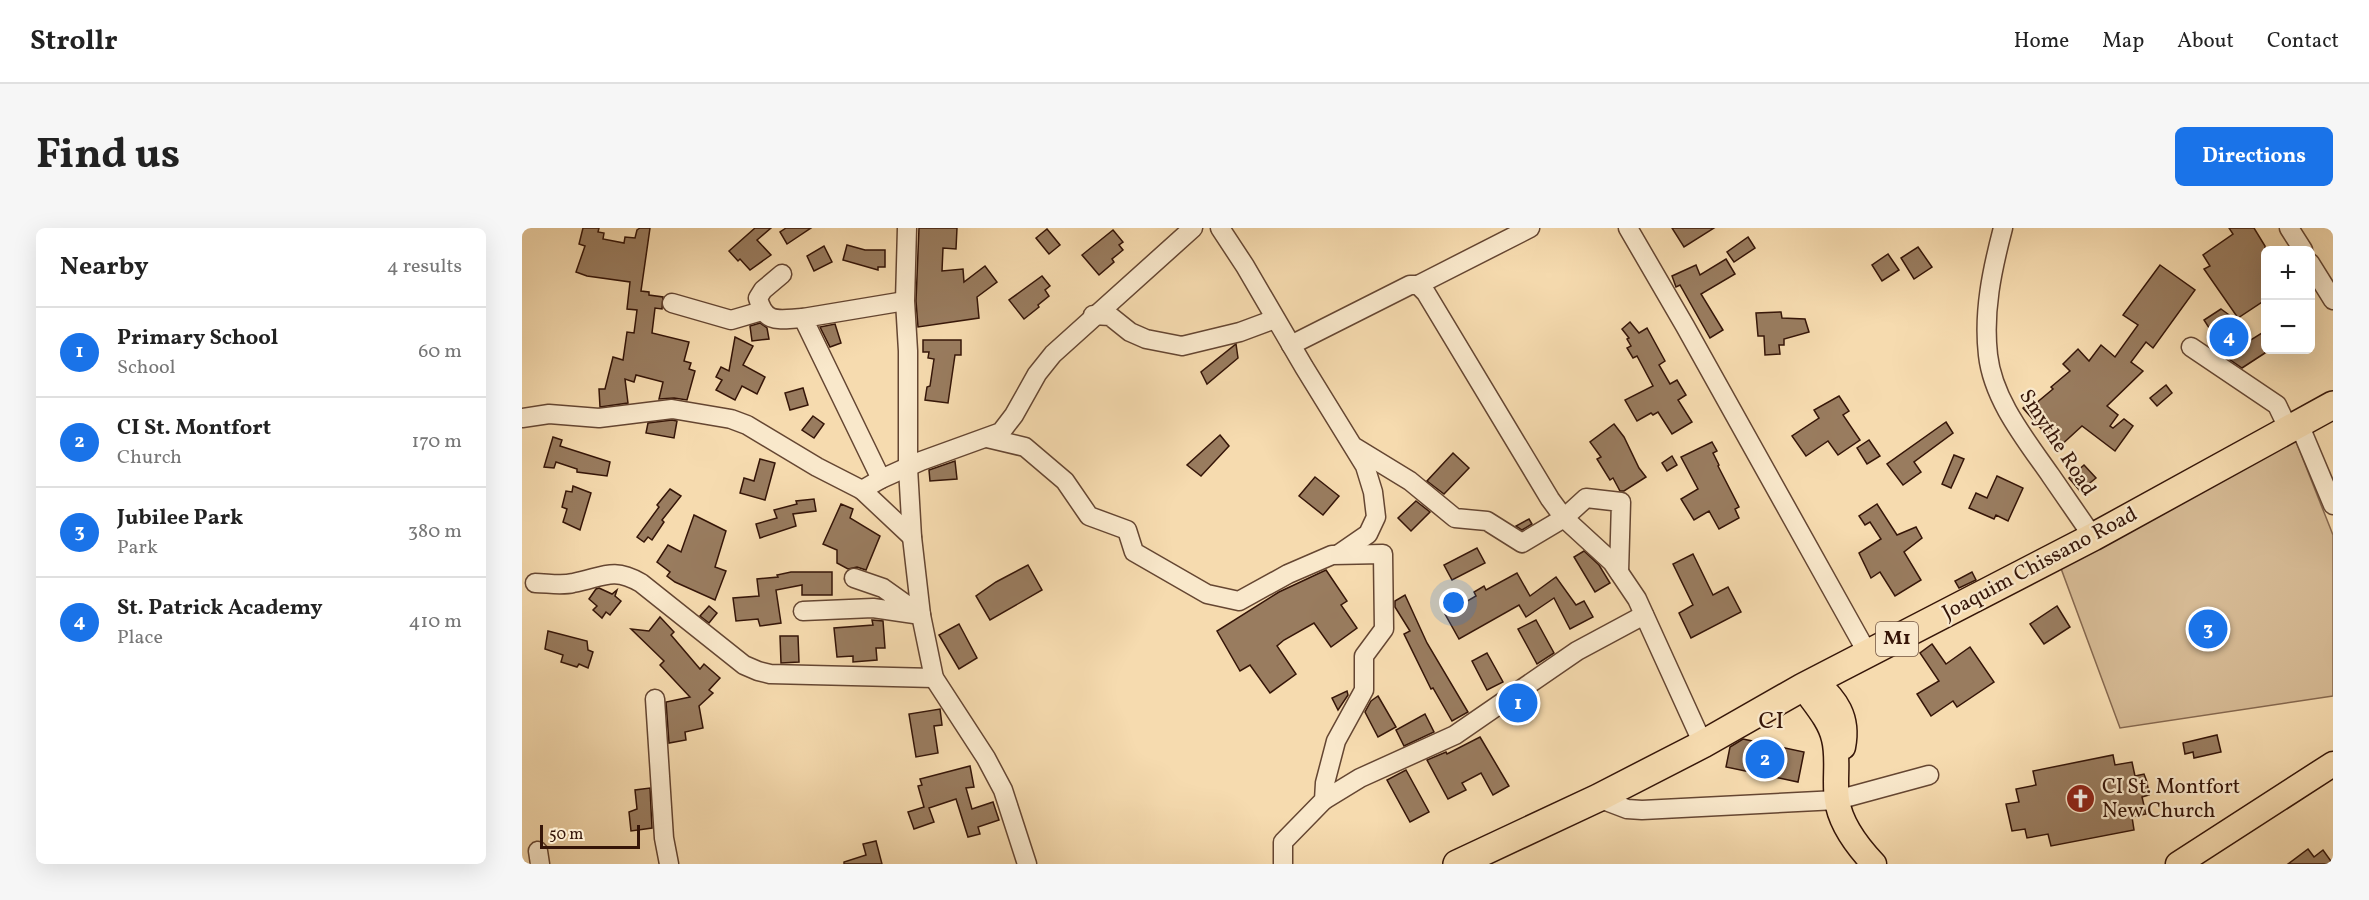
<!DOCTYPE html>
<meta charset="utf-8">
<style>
:root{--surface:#fff;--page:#f6f6f6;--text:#222;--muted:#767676;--line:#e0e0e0;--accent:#1a73e8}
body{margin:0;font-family:Vollkorn,serif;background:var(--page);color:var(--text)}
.controls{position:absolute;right:18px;top:18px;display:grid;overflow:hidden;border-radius:9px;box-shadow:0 6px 24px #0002}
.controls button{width:54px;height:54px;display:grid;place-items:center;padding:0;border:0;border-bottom:2px solid var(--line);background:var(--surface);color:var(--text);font:30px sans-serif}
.scale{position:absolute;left:18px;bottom:15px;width:100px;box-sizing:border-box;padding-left:6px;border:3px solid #351508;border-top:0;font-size:16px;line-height:21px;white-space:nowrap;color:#351508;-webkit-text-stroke:4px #f9e8cb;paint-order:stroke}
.you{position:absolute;left:932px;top:375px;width:21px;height:21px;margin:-15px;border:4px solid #fff;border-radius:50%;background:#1a73e8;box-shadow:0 0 0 9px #1a73e833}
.badge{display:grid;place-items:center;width:39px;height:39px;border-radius:50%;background:var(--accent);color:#fff;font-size:20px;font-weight:700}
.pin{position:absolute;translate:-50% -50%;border:3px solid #fff;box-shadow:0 2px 6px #0006}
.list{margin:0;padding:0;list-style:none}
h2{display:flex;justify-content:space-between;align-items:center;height:78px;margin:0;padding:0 24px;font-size:26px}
h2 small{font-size:20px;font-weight:400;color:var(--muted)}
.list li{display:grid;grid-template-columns:39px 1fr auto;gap:18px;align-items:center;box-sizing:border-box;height:90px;padding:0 24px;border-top:2px solid var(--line)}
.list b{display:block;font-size:22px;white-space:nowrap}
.list p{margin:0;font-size:20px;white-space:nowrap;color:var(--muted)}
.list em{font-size:20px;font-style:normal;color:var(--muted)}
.map{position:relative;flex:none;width:1811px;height:636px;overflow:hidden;border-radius:9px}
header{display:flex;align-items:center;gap:36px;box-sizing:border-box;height:84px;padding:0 30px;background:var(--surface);border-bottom:2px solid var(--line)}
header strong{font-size:28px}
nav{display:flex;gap:33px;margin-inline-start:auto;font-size:21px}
.intro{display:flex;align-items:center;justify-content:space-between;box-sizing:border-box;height:144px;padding:0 36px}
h1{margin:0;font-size:42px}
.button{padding:15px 27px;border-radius:9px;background:var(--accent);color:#fff;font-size:21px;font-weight:700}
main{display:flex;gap:36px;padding:0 36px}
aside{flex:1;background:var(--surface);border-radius:9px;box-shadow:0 6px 24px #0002}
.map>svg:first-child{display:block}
.green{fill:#d5b993;stroke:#85674e;stroke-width:1.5}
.building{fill:#997c5f;stroke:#351508;stroke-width:1.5}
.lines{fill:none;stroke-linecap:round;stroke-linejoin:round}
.minor-casing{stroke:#654632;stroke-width:21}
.major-casing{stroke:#351508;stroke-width:27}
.highway-casing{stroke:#351508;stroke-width:30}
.minor{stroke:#f9e8cb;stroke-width:18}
.major{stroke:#f6dbaf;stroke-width:24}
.highway{stroke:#f6dbaf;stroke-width:27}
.labels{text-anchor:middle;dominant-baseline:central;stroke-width:4.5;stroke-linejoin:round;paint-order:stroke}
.shield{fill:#f9e8cb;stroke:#705442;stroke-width:1.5}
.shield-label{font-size:20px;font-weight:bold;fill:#351508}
.street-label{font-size:21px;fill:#351508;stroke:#f9e8cb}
.poi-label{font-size:21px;fill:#351508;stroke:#f9e8cb;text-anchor:start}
.quarter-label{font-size:24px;letter-spacing:1.5px;fill:#351508;stroke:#f9e8cb}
</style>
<header>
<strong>Strollr</strong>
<nav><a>Home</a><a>Map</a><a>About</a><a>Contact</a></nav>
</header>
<div class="intro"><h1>Find us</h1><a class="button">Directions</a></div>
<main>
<aside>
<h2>Nearby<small>4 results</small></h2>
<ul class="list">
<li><span class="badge">1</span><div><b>Primary School</b><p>School</p></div><em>60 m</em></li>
<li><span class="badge">2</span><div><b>CI St. Montfort</b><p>Church</p></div><em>170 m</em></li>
<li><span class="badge">3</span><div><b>Jubilee Park</b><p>Park</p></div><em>380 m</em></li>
<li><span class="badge">4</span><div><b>St. Patrick Academy</b><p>Place</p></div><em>410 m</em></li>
</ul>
</aside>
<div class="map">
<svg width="1811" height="636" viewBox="0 0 1811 636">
<rect width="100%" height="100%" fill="#f6dbaf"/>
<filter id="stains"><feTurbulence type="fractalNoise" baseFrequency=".00333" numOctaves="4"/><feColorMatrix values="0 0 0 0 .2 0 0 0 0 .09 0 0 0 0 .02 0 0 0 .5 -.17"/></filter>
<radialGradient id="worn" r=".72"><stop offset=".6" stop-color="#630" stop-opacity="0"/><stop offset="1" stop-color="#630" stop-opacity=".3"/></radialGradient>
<!-- green -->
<path class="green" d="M1773,211L1811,307V468L1598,500L1537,335Z"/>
<!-- building -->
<g class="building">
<path d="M61,0H77L76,4L82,5L81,11L102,15L103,9L113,10L115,2L118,0H128L119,63L127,64V67L141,69L140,81L133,80L130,105L167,114L162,133L169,135L167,141L173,143L165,172L152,170L137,171L141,154L114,147L112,154L103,151L106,175L78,179L77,161H83L91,129L101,132L105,104L112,105L115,82L105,81L108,54L65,48L54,44L63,18L57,16Z"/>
<path d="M233,0H249L235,12L249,27L228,42L218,31L216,33L207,23Z"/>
<path d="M264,0H289L265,16L258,4Z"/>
<path d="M397,0H435L434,21L421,20L420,43L441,41L442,54L463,38L475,54L455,69L457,90L396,99L394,73Z"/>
<path d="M1150,0H1192L1162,19Z"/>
<path d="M1707,0H1732L1743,18V72L1716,90L1682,41L1688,38L1681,27L1711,6Z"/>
<path d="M525,1L538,17L527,26L514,10Z"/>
<path d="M591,2L601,14L597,17L601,22L590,31L592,34L577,47L560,27Z"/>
<path d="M1226,9L1233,20L1212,34L1205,24Z"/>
<path d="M325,17L343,22H363V39H356V42L321,32Z"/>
<path d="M302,18L310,34L292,43L285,28Z"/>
<path d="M1396,19L1410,39L1392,51L1379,30Z"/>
<path d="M1366,26L1377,42L1360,53L1350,37Z"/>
<path d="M1204,31L1213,46L1179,66L1201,102L1188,110L1158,57L1154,59L1150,48L1174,37L1178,47Z"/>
<path d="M1638,37L1673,62L1631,120L1624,114L1609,134L1621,143L1585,178L1596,187L1588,198L1591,200L1602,191L1611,198L1593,223L1560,198L1536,220L1501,180L1510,173L1513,176L1531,161L1529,159L1548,143L1541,136L1556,121L1567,133L1579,117L1593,129L1616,97L1601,87Z"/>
<path d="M520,48L528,58L523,62L527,68L516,77L517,79L502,91L487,72Z"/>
<path d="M1699,81L1714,92L1711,94L1724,115L1743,103V125L1720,140L1707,131L1682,92Z"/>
<path d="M1259,84L1260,90L1283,91L1287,104L1262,111V117H1257L1258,126L1243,127L1242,108H1236L1234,85Z"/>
<path d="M1108,94L1117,105L1125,100L1143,133L1137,137L1148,156L1155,152L1164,167L1156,172L1170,194L1150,206L1136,184L1131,187L1129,185L1115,193L1103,172L1131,158L1115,128L1111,130L1105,120L1109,118L1105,111L1107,110L1100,101Z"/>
<path d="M238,95L245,100L247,111L230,113L228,98Z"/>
<path d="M313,96L319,115L308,119L298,99Z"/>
<path d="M213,109L231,118L221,137L243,149L235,166L220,158L213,172L194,162L200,152L194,149L199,139L207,143Z"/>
<path d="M401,112H439V127H433L426,175L403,172L405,159L408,158L412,131L406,130L407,124H401Z"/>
<path d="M714,116L716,130L685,156L679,144Z"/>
<path d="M1644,157L1650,165L1635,178L1628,170Z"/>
<path d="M281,160L286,177L268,182L263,165Z"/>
<path d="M1317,168L1327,183L1321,187L1338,212L1316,227L1306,213L1284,228L1270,208L1297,190L1292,182Z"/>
<path d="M291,188L302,196L292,210L280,202Z"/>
<path d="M150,192L155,193L152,210L124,205L126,195Z"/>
<path d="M1424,194L1431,205L1392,234L1399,244L1381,257L1365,236Z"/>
<path d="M1092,196L1102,209L1117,240L1124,249L1102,263H1098L1091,250L1088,252L1075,231L1079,229L1068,214Z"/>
<path d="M698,207L707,218L679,248L665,237Z"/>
<path d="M31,209L40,212L38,218L88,234L85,248L55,244V241L34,234L32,240L22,239Z"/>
<path d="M1347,212L1358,228L1345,236L1335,220Z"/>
<path d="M1190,214L1195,223L1191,225L1197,237L1196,238L1217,279L1213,281L1217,290L1197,301L1187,283L1172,292L1159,271L1176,261L1159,229Z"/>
<path d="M931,225L947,240L922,266L905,253Z"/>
<path d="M1432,227L1442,231L1429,260L1420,256Z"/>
<path d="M1150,228L1155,237L1145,243L1140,235Z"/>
<path d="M238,231L253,235L243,272L218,265L222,250L232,253Z"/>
<path d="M433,233L435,251L408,253L407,242Z"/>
<path d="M1562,237L1574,250L1558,263L1547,250Z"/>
<path d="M1475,248L1501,260L1486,293L1474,287L1472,291L1447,280L1454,265L1465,270Z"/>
<path d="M793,249L817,268L801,287L777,268Z"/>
<path d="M51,258L69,265L58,302L41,294L45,281L40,279L44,263L50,264Z"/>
<path d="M148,261L159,268L140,292L142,294L130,312L126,309L122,314L115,309L137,279L135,277Z"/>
<path d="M292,271L294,283L271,286L274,298L238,310L234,296L255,290L252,282L275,276L274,273Z"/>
<path d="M894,273L908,284L889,303L876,290Z"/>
<path d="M319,276L331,281L328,290L358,308L344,342L335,339L326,341L315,335V322L301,316Z"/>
<path d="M1355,276L1375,307L1394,299L1400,310L1382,324L1399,352L1373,368L1358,344L1349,350L1337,325L1359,311L1348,294L1343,297L1337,288Z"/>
<path d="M172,287L204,303L193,339L204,343L193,372L153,354L145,348L148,344L135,334L146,317L159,324Z"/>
<path d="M1007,291L1010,296L1000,302L994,298Z"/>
<path d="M955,320L963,335L930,352L922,337Z"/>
<path d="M1062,323L1077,337L1088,355L1073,364L1052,329Z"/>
<path d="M1171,326L1191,367L1206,359L1219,384L1169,410L1157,385L1171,377L1151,336Z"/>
<path d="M506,337L520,362L468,392L454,368L474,354Z"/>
<path d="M804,342L825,373L819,377L835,400L809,419L792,395L762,412L755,418L774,446L748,465L728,437L718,443L695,403L757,364Z"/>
<path d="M269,344H310V367H280V357L254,362L259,395L238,398L236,391L214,393L211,370L237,368L235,351L256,349L255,347Z"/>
<path d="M1450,344L1454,352L1437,360L1433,353Z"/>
<path d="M995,345L1008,368L1034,349L1054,377L1062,373L1071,389L1048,401L1032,370L1004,389L997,377L937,411L923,386L954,368L952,364L962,358L964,362Z"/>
<path d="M77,360L90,366L95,362L93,368L99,373L88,387L84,384L80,390L71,382L75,378L67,371L74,361Z"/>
<path d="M883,367L905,415L946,484L930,493L911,460L909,461L882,406L888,403L873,379V373Z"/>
<path d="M187,378L195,385L187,395L178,388Z"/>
<path d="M1535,378L1548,399L1522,416L1508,396Z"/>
<path d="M138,389L152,404L149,407L178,441L182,436L198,450L187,462L191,465L177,478L181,500L163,504L164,512L147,515L144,474L168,469L138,437L142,433L109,401L127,403Z"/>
<path d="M350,392L361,393L363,420H354L355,432L331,434V428L315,429L312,400L351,397Z"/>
<path d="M1014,392L1032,425L1015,436L996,401Z"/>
<path d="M437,396L455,430L437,441L417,407Z"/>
<path d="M26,403L65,413L66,422L71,424L66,440L57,436L55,439L39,434L41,427L23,421Z"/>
<path d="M258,408H276L277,434L259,435Z"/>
<path d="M1410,416L1424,436L1448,419L1472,454L1435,479L1431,473L1409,488L1395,466L1417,453L1398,425Z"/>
<path d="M965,425L981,454L965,462L950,433Z"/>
<path d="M825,463L826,467L816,482L810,470Z"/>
<path d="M856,468L874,499L856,509L843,484L849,473Z"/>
<path d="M418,481L420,497L412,498L416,525L394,529L387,486Z"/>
<path d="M903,486L912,504L882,518L874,502Z"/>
<path d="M1695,507L1699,524L1672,530L1671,524L1663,526L1661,515Z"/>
<path d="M958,509L987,558L971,567L959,545L940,555L944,562L926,571L905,532L924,524L925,526Z"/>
<path d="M1221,511L1282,524L1276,554L1204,539L1208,519Z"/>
<path d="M1591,527L1593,537L1610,534L1613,548L1622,546L1625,554L1627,567L1620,569L1624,586L1610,589L1612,602L1529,618L1526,606L1505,610L1503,601L1490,603L1484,576L1497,574L1494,561L1514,557L1511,543Z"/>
<path d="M448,538L452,559L444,560L450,581L471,574L477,592L456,599L458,606L446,609L434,571L407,580L412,594L392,601L386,584L402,579L396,558L400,557L398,551Z"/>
<path d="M884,542L907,584L888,594L865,552Z"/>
<path d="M128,560L130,600L109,603L107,584L115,581L113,562Z"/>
<path d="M354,613L360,636H322V634L344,627L341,616Z"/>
<path d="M1786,621L1792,629L1801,622L1811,636H1766Z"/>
</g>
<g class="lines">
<defs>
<g id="minor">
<path d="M385,0L383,73L386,123V240L390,309L399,387L412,450L464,530L481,562L505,636"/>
<path d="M698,0L723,38L782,139L843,238L851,264L854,289L846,306L817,326"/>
<path d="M1106,0L1163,98L1346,426"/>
<path d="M1481,0C1470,42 1461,84 1466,127C1471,172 1504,212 1529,248C1543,268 1557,289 1571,309"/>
<path d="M1767,0L1781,22"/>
<path d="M1788,35L1811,72"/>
<path d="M260,46L241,62L236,70C243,97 257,91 281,90"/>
<path d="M896,57L1008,0"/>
<path d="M150,75L209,92L240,83"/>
<path d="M571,87L588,88L608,104L624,111L660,118L718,104L753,91"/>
<path d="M769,117L888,57H896L904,65L1028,271L1042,290L1090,334L1115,371L1181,516"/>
<path d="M1669,119L1755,177L1767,202"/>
<path d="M0,190L27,186L77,190L150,181L209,191L225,197L295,239L340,262"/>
<path d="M1777,196L1811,277"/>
<path d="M465,210L503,219L543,253L567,288L605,302L612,324L685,366L717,373L766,346L810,327L861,326L862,401L842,428V462L814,513L803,555L802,572L761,614V636"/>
<path d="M834,220L888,253L933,290L965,293L1000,315L1042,290L1064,270L1099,274L1097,344"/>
<path d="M359,251L281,90L383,73"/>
<path d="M390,309L340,262L359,251L399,233L479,204L492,187L515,146L531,126L671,0"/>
<path d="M13,355C25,355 39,358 51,355C80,350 90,338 119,355L222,437L236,443L248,446L412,450"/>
<path d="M281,383L351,380L399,387L361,360L332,350"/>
<path d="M133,471L142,610L147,636"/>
<path d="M1076,570L1105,581L1120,582L1315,572L1407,547"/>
<path d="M802,572L838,550L933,507L1055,423L1122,387"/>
<path d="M16,623L18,636"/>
</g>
<g id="major">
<path d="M1293,453C1314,472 1327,489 1321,519"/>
<path d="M1281,459C1292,475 1308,492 1312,511C1317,530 1312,552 1315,572C1318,595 1336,619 1352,636"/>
<path d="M1656,636L1811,536"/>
</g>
<path id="highway" d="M935,636L1076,570L1181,516L1281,459L1571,309L1811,177"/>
</defs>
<!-- minor casing -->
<use href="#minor" class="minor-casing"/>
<!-- major casing -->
<use href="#major" class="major-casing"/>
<!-- highway casing -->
<use href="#highway" class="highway-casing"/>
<!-- minor -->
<use href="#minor" class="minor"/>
<!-- major -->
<use href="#major" class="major"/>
<!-- highway -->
<use href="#highway" class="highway"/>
</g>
<!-- icons -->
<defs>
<symbol id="church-disc" viewBox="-11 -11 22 22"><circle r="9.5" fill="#8f2418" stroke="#f9e8cb"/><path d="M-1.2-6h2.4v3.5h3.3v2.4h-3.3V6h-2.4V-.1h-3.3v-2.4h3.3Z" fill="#fff"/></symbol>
</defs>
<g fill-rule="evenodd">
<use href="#church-disc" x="1542" y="554" width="33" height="33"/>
</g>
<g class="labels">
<!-- shield labels -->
<rect class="shield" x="1354" y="394" width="42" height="34" rx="4.5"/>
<g class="shield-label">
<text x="1375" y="411">M1</text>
</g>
<!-- street labels -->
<g class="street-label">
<text transform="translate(1535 215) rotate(57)">Smythe Road</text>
<text transform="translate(1518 336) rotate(-28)">Joaquim Chissano Road</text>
</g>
<!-- poi labels -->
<g class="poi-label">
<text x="1580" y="559">CI St. Montfort<tspan x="1580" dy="24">New Church</tspan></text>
</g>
<!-- quarter labels -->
<g class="quarter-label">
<text x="1250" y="494">CI</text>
</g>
</g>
<rect width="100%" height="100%" filter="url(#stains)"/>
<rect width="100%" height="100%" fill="url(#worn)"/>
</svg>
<div class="controls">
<button>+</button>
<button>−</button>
</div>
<div class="scale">50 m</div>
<div class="you"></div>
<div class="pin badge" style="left:996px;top:475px">1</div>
<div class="pin badge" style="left:1243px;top:531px">2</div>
<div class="pin badge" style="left:1686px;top:401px">3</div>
<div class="pin badge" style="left:1707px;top:109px">4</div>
</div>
</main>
